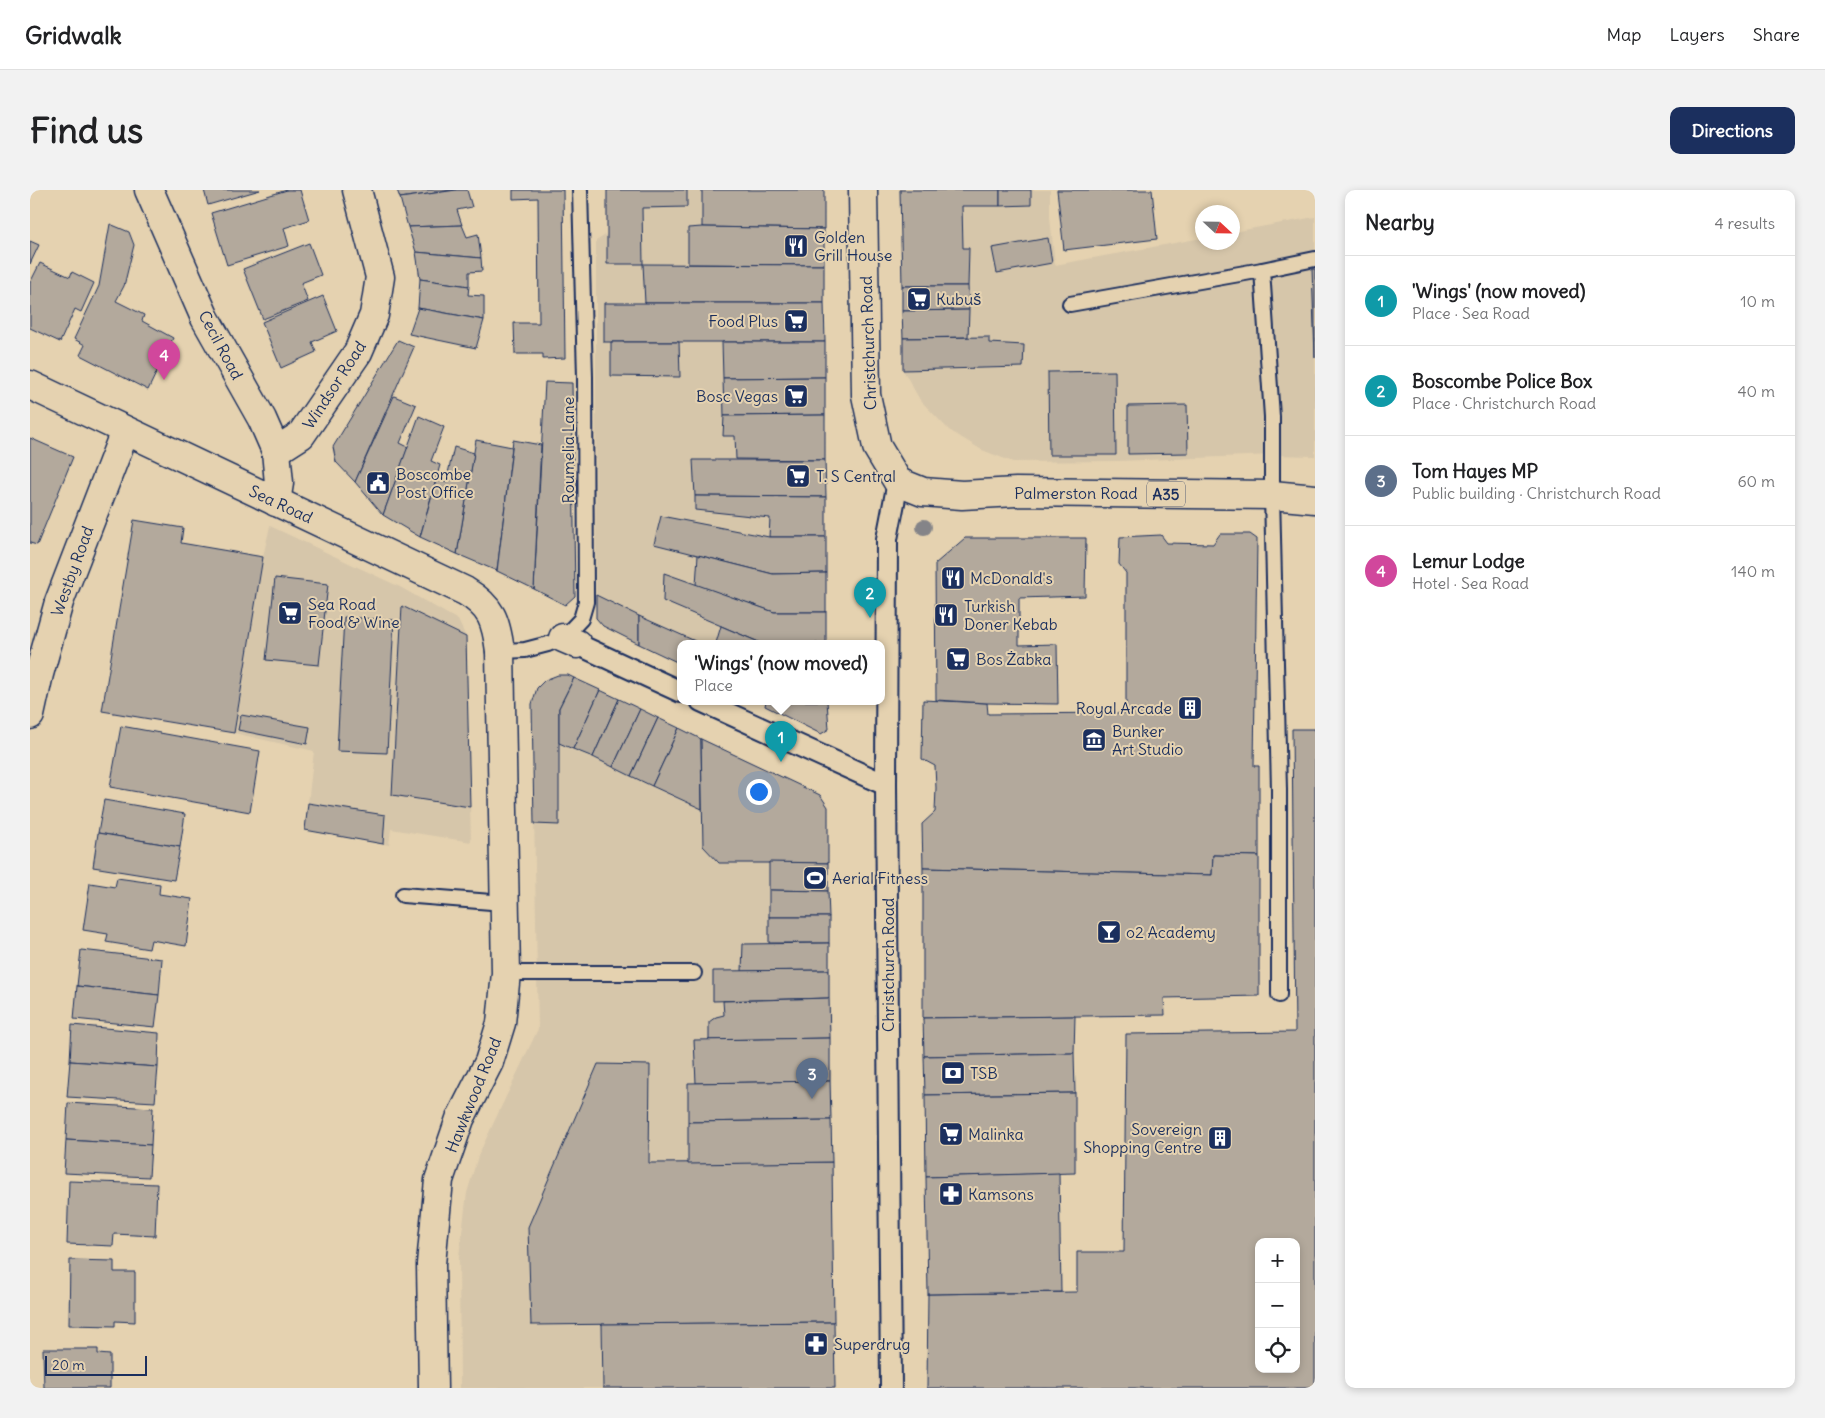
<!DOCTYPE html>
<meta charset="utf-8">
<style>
:root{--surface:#fff;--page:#f2f2f2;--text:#202124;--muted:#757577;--line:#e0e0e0;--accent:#1b2f5e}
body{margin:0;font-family:Delius,sans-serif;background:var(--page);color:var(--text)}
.controls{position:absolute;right:15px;bottom:15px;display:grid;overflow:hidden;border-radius:10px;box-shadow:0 2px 8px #0003}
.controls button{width:45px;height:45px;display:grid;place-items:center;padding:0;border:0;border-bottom:1px solid var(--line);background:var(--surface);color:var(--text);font:25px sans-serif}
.compass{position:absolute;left:1165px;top:15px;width:45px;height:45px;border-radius:50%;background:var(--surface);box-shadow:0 2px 8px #0003;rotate:112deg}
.scale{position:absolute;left:15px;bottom:12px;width:102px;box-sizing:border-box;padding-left:5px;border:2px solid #1b2f5e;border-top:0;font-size:14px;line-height:18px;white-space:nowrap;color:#1b2f5e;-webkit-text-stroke:4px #e5d2b0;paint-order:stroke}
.you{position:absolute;left:728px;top:601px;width:18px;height:18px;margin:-12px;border:4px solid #fff;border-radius:50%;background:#1a73e8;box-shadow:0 0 0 8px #1a73e833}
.badge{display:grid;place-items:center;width:32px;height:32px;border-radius:50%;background:var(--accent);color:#fff;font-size:16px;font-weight:700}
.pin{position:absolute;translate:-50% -41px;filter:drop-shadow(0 1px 2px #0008)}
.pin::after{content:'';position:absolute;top:26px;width:18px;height:15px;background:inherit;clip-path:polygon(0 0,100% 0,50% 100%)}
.popup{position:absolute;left:647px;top:450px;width:208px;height:65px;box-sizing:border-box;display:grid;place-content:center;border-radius:10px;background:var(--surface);filter:drop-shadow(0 1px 4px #0005);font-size:16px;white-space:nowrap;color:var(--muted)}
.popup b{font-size:19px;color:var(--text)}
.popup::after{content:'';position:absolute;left:50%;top:100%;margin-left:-10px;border:10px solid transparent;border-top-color:var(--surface)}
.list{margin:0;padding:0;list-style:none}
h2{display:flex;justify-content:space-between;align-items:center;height:65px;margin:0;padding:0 20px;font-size:21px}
h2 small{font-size:16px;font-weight:400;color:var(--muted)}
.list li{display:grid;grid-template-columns:32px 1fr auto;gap:15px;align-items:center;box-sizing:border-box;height:90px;padding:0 20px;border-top:1px solid var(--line)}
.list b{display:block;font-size:19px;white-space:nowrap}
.list p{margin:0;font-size:16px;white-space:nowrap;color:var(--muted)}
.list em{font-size:16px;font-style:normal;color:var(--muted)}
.icon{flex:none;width:28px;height:28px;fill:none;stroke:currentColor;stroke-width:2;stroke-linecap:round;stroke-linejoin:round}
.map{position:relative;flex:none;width:1285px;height:1198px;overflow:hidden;border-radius:10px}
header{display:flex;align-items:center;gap:30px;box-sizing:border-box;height:70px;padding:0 25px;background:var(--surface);border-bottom:1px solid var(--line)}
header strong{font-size:24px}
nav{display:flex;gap:28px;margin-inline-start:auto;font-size:18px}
.intro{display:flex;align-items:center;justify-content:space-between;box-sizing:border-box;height:120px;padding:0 30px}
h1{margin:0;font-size:35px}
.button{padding:12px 22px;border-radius:10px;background:var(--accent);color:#fff;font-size:18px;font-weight:700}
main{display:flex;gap:30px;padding:0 30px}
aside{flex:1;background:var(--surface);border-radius:10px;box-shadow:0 2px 8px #0003}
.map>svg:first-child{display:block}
.built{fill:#d6c6aa}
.building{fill:#b3a99c;stroke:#1b2f5e;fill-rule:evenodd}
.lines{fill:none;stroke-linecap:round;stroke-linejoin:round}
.service-casing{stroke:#1b2f5e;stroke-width:18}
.pedestrian-casing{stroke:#1b2f5e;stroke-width:24}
.minor-casing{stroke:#1b2f5e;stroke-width:31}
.tertiary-casing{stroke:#1b2f5e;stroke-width:31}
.primary-casing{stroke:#1b2f5e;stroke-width:31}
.service{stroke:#e5d2b0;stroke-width:14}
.pedestrian{stroke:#e5d2b0;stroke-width:20}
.minor{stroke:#e5d2b0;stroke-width:28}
.tertiary{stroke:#e5d2b0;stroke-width:28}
.primary{stroke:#e5d2b0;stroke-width:28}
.tree{fill:#848488}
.labels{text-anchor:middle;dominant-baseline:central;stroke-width:4;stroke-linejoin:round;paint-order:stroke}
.shield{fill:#e5d2b0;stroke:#586077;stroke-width:1}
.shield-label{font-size:15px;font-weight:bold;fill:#1b2f5e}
.poi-label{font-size:16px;fill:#1b2f5e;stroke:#e5d2b0;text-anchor:start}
.street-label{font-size:16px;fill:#1b2f5e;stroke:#e5d2b0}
</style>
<header>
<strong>Gridwalk</strong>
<nav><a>Map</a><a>Layers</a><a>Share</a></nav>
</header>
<div class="intro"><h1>Find us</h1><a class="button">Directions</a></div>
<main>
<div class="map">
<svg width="1285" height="1198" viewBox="0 0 1285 1198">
<rect width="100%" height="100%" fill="#e5d2b0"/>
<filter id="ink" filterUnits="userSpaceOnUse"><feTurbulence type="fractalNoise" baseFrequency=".02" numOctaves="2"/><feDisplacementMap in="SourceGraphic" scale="10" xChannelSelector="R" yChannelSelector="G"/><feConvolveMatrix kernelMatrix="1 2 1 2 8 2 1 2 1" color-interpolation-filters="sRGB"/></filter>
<g filter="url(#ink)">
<!-- built -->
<g class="built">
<path d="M577,0H794L796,453H651V474L573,436L566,428V51L577,44Z"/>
<path d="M870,0H1020V27L1025,75L1172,48V52H1202L1203,42L1285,27V266L1243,265L1088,271L983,272L952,260L919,240L890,210L873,180Z"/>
<path d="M240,336L370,397L428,430L436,447L441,652L361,639L359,655L275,640L284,561L204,543L233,367Z"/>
<path d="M528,485H538L790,605L798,617L805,1198H430L429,1066L437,1003L448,966L508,839L502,514L507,498L515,490Z"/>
</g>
<!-- building -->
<g class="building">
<path d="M174,0H230L178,15Z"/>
<path d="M257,0H270L279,30L254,38L259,56L197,75L181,23Z"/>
<path d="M367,0H426L370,8Z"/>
<path d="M426,0H437L442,17L427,20L432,35L378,37L370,8Z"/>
<path d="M483,0H533L535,168L513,169V164H485L484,133H509L508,8L483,9Z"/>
<path d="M577,0H657V17L612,18L613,74H577Z"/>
<path d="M672,0H794V39L672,37Z"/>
<path d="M870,0H970V16H932L933,58H939L938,96H872Z"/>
<path d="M970,0H1001V15L970,16Z"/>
<path d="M1027,0H1122L1127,49L1034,60Z"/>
<path d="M80,34L99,42L104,55L94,96L86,111L114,125L112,131L143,148L118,200L50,165L55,155L44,149L69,96Z"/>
<path d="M432,35L437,47L448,44L451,68L386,62L378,37Z"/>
<path d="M672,37L794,39V75L658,74V38Z"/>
<path d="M1018,48L1022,73L967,83L962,58Z"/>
<path d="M0,51L9,55L0,74Z"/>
<path d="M279,53L291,85L271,93L278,111L233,129L213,79Z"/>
<path d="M386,62L451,68L452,81L439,82V96L390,89Z"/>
<path d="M10,73L40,87L42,82L64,93L51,122L45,119L30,152L0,138V93Z"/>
<path d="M613,74L794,75V113H615Z"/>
<path d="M1282,79H1285V168Z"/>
<path d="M390,89L439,96L438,105L454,106V130L388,118Z"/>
<path d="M872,96H938L939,120L872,121Z"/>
<path d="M293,106L307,141L282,152L286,162L251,178L232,132Z"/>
<path d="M574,113H794L795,152H574Z"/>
<path d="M388,118L454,130L446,158L379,144Z"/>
<path d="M939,120L938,147L873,148L872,121Z"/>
<path d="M959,147V153L994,155L993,177L873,180V148Z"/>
<path d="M368,150L384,157L325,292L306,272L303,257Z"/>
<path d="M581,152H649L650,187L581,186Z"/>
<path d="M692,152H795V187L693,188Z"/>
<path d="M1085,181L1086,265H1019L1018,182Z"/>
<path d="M795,187V225L694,226L693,188Z"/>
<path d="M515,192L542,193L545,406L535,415L504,399Z"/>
<path d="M364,206L386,215L370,253L378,257L353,325L325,292Z"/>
<path d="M1157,215L1158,263L1098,264V216Z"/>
<path d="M795,225V270L706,269L705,246H693L694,226Z"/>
<path d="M389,226L414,237L401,271L410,275L390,347L353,325Z"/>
<path d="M0,248L43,267L7,355L0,353Z"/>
<path d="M446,250L482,257L467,381L427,364Z"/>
<path d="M483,250L511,255L504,399L467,381Z"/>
<path d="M424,257L444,263L427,364L390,347L407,287L416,292Z"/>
<path d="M663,270H795L796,307L665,306Z"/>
<path d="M665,306L796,307V347H739L740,328L665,320Z"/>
<path d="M631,326L739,347H796V383L743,384L624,354Z"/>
<path d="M104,330L153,338L151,353L233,367L204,543L72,521Z"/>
<path d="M1190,344H1220L1227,349L1224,576H1229V666L1183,665L1182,685L893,678L892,634L905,622L906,598L905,576L892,569L893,510L957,513L958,524L1096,523V383L1089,374L1090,347L1131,345L1137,353L1183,354Z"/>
<path d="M935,348H1056L1055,406L989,408V455L1027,454L1028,514L957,513L906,510L905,374Z"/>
<path d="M668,365L743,384L796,383V422H744L666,395Z"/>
<path d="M634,383L744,422H796V453H731L633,411Z"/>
<path d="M245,388L298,394L289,475L236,470Z"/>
<path d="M566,405L609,426V454L573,436L566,428Z"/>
<path d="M372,416L436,447L440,617L362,605Z"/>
<path d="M609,426L665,451L664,453H651V474L609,454Z"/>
<path d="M314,427L364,430L357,563L307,561Z"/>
<path d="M691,436L731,453H686Z"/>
<path d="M528,485H538L544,488L529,518V635L504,634L502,514L507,498L515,490Z"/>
<path d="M544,488L570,500L543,559L529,553V518Z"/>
<path d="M570,500L589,509L563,567L543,559Z"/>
<path d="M589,509L610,519L583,577L563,567Z"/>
<path d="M736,511H797L799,539L791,544L735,516Z"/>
<path d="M610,519L628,528L601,586L583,577Z"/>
<path d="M211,525L280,537L277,554L208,540Z"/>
<path d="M628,528L649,538L622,596L601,586Z"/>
<path d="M91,536L230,561L220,622L80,597Z"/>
<path d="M649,538L671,549L672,619L622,596Z"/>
<path d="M1262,539H1285V1198H897L898,1104L1047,1102V1062H1094L1096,844L1265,842ZM1229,1052H1266V1179H1229Z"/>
<path d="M671,549L790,605L798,617V673H689L673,656Z"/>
<path d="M74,610L155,624L150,657L68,643Z"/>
<path d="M278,613L355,625L353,654L275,640Z"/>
<path d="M68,643L150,657L144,690L63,677Z"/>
<path d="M1183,665L1229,666V806L1134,808L1135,825L893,828V678L1182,685Z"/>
<path d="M739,672L798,673V701L739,700Z"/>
<path d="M87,688L130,694L129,704L162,709L156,756L121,750L119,759L76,752L78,744L53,740L60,693L85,697Z"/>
<path d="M739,700L798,701L799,727H739Z"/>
<rect x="739" y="727" width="60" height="26"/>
<path d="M799,753V780L712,781L713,754Z"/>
<path d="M51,760L132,769L129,805L47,796Z"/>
<path d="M799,780V808L683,811V781Z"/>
<path d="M47,796L129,805L125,837L44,829Z"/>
<path d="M799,808L800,848L679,850V832L686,827L694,825L693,811Z"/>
<path d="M1045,826L1044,863L894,866L893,828Z"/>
<path d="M42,835L129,843L128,877L40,871Z"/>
<path d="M800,848V891L666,893L664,850Z"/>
<path d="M1044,863L1045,903L895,905L894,866Z"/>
<path d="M40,871L128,877L125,912L37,907Z"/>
<path d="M568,874L620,875L619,973L802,972L804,1132L501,1135L498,1037Z"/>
<path d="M800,891L801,930L658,932V893Z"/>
<path d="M1045,903V983L896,987L895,905Z"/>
<path d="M38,913L123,918L121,955L36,950Z"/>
<path d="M801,930L802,972L658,974V932Z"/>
<path d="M36,950L121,955L119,987L34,983Z"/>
<path d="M1029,983L1031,1102L898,1104L896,987Z"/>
<path d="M39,991L127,994L125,1046L84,1044L83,1056L37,1054Z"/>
<path d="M40,1070L84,1071V1082H105V1132L85,1131V1136L39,1135Z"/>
<path d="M804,1132L805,1198H573L572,1134Z"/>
<path d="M13,1159H68V1164L80,1165V1198H14Z"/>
</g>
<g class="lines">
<defs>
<g id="service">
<path d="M1232,80L1242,227V305L1249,600V805"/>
<path d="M1040,114L1232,80L1285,69"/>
<path d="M470,461L495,460L518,454L533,448L551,429L556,412L555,187L550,0"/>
<path d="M373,705L474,713"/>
<path d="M476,783H664"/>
</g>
<g id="pedestrian">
<path d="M547,454L651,502"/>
<path d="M671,511L856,595"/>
<path d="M861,1198L856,595L857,349L868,292"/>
</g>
<g id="minor">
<path d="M119,0L175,128L232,229L246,261L249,293L246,312"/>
<path d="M246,261L271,245L328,162L344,125L350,87L327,0"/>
<path d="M533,448L547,454"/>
<path d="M0,525L9,484L29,412L95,241"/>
<path d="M403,1198L401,1074L409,990L430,929L459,872L471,833L476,783L470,461"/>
</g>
<path id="tertiary" d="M0,195L435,401C462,417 466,431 470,461"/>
<path id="primary" d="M833,0L836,205L847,257L868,292L893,302L932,305L986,302L1242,305L1285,309"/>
</defs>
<!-- service casing -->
<use href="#service" class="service-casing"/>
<!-- pedestrian casing -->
<use href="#pedestrian" class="pedestrian-casing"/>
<!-- minor casing -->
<use href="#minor" class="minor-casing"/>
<!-- tertiary casing -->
<use href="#tertiary" class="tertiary-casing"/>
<!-- primary casing -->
<use href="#primary" class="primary-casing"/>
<!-- service -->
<use href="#service" class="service"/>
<!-- pedestrian -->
<use href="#pedestrian" class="pedestrian"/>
<!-- minor -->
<use href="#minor" class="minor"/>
<!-- tertiary -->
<use href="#tertiary" class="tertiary"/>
<!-- primary -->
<use href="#primary" class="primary"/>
</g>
<!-- trees -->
<circle class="tree" cx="894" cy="337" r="8"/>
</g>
<!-- icons -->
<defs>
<symbol id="restaurant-square" viewBox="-11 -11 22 22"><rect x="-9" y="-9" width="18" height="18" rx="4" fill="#1b2f5e" stroke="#e5d2b0"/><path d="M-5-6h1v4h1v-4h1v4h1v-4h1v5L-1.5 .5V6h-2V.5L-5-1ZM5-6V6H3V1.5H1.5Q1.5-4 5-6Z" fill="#fff"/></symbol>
<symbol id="supermarket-square" viewBox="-11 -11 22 22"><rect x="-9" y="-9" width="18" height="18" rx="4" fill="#1b2f5e" stroke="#e5d2b0"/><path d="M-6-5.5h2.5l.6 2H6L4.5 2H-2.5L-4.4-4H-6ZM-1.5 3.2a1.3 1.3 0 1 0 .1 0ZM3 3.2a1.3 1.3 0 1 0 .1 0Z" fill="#fff"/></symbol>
<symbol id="civic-square" viewBox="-11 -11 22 22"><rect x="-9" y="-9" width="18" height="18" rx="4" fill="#1b2f5e" stroke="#e5d2b0"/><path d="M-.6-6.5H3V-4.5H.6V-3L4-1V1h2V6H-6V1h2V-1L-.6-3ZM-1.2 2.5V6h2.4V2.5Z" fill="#fff"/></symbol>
<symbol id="building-square" viewBox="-11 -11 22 22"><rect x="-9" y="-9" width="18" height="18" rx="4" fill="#1b2f5e" stroke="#e5d2b0"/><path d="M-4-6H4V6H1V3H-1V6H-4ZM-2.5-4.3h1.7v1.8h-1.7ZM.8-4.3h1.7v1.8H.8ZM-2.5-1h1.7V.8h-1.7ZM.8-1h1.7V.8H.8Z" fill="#fff"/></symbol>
<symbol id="museum-square" viewBox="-11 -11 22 22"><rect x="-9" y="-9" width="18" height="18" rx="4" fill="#1b2f5e" stroke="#e5d2b0"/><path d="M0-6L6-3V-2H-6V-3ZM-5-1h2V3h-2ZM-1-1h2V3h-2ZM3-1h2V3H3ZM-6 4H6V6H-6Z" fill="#fff"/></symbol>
<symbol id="stadium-square" viewBox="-11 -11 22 22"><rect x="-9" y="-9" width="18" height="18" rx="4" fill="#1b2f5e" stroke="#e5d2b0"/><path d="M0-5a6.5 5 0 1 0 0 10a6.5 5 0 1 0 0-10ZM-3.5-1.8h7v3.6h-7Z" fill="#fff"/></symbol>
<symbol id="bar-square" viewBox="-11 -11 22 22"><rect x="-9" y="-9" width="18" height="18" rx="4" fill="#1b2f5e" stroke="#e5d2b0"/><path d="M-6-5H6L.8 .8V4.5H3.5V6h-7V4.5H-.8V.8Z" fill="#fff"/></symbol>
<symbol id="bank-square" viewBox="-11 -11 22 22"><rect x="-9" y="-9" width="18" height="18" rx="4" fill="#1b2f5e" stroke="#e5d2b0"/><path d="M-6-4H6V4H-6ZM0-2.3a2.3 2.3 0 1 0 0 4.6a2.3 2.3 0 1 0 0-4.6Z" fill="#fff"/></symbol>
<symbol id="pharmacy-square" viewBox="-11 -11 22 22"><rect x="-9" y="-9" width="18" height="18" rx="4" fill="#1b2f5e" stroke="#e5d2b0"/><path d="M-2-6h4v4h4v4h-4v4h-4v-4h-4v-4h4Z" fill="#fff"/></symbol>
</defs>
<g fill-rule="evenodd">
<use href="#restaurant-square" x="752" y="42" width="28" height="28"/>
<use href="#supermarket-square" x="875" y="95" width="28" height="28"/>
<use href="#supermarket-square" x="752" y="117" width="28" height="28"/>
<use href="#supermarket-square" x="752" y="192" width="28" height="28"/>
<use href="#supermarket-square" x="754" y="272" width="28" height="28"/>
<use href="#civic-square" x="334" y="279" width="28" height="28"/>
<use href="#restaurant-square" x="909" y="374" width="28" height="28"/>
<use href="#supermarket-square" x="246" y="409" width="28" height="28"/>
<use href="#restaurant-square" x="902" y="411" width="28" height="28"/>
<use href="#supermarket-square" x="914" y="455" width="28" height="28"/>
<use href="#building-square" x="1146" y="504" width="28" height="28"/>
<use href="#museum-square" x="1050" y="536" width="28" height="28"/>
<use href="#stadium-square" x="771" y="674" width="28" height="28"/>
<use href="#bar-square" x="1065" y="728" width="28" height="28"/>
<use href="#bank-square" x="909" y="869" width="28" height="28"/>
<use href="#supermarket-square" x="907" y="930" width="28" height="28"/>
<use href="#building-square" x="1176" y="934" width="28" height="28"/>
<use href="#pharmacy-square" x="907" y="990" width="28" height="28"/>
<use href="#pharmacy-square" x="772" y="1140" width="28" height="28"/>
</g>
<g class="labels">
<!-- shield labels -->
<rect class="shield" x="1117" y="291.5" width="38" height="25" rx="4"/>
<g class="shield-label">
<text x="1136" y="304">A35</text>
</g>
<!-- poi labels -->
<g class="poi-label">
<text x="784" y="47">Golden<tspan x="784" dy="18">Grill House</tspan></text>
<text x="906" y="109">Kubuš</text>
<text x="748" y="131" text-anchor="end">Food Plus</text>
<text x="748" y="206" text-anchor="end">Bosc Vegas</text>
<text x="366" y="284">Boscombe<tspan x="366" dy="18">Post Office</tspan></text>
<text x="786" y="286">T. S Central</text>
<text x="940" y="388">McDonald's</text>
<text x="278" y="414">Sea Road<tspan x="278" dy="18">Food &amp; Wine</tspan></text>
<text x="934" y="416">Turkish<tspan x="934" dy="18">Doner Kebab</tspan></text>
<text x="946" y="469">Bos Żabka</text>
<text x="1142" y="518" text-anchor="end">Royal Arcade</text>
<text x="1082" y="541">Bunker<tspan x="1082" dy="18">Art Studio</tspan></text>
<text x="802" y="688">Aerial Fitness</text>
<text x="1096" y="742">o2 Academy</text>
<text x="940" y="883">TSB</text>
<text x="1172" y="939" text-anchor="end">Sovereign<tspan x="1172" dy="18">Shopping Centre</tspan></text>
<text x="938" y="944">Malinka</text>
<text x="938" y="1004">Kamsons</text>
<text x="804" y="1154">Superdrug</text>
</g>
<!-- street labels -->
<g class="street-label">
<text transform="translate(838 153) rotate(-92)">Christchurch Road</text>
<text transform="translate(191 155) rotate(62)">Cecil Road</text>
<text transform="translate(304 195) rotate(-57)">Windsor Road</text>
<text transform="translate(538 260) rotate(-90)">Roumelia Lane</text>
<text x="1046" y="303">Palmerston Road</text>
<text transform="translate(251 314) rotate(25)">Sea Road</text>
<text transform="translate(42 381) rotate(-70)">Westby Road</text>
<text transform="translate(858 775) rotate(-90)">Christchurch Road</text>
<text transform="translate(443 905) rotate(-68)">Hawkwood Road</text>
</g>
</g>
</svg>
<div class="controls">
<button>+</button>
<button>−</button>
<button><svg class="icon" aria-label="locate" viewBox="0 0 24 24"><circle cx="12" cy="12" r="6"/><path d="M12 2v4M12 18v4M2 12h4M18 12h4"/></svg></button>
</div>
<svg class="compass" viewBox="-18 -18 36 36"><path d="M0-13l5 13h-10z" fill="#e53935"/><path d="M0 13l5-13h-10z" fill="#757577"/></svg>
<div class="scale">20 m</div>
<div class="you"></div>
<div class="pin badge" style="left:751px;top:572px;background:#0f9aa8">1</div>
<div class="popup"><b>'Wings' (now moved)</b>Place</div>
<div class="pin badge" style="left:840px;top:428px;background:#0f9aa8">2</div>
<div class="pin badge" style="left:782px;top:909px;background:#5c6f8a">3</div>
<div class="pin badge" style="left:134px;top:190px;background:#d1479c">4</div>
</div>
<aside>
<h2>Nearby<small>4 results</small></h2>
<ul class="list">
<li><span class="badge" style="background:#0f9aa8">1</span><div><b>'Wings' (now moved)</b><p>Place · Sea Road</p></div><em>10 m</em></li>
<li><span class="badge" style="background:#0f9aa8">2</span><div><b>Boscombe Police Box</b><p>Place · Christchurch Road</p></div><em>40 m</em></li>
<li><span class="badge" style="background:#5c6f8a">3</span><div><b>Tom Hayes MP</b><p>Public building · Christchurch Road</p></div><em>60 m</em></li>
<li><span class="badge" style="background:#d1479c">4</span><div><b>Lemur Lodge</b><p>Hotel · Sea Road</p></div><em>140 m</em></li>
</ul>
</aside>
</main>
